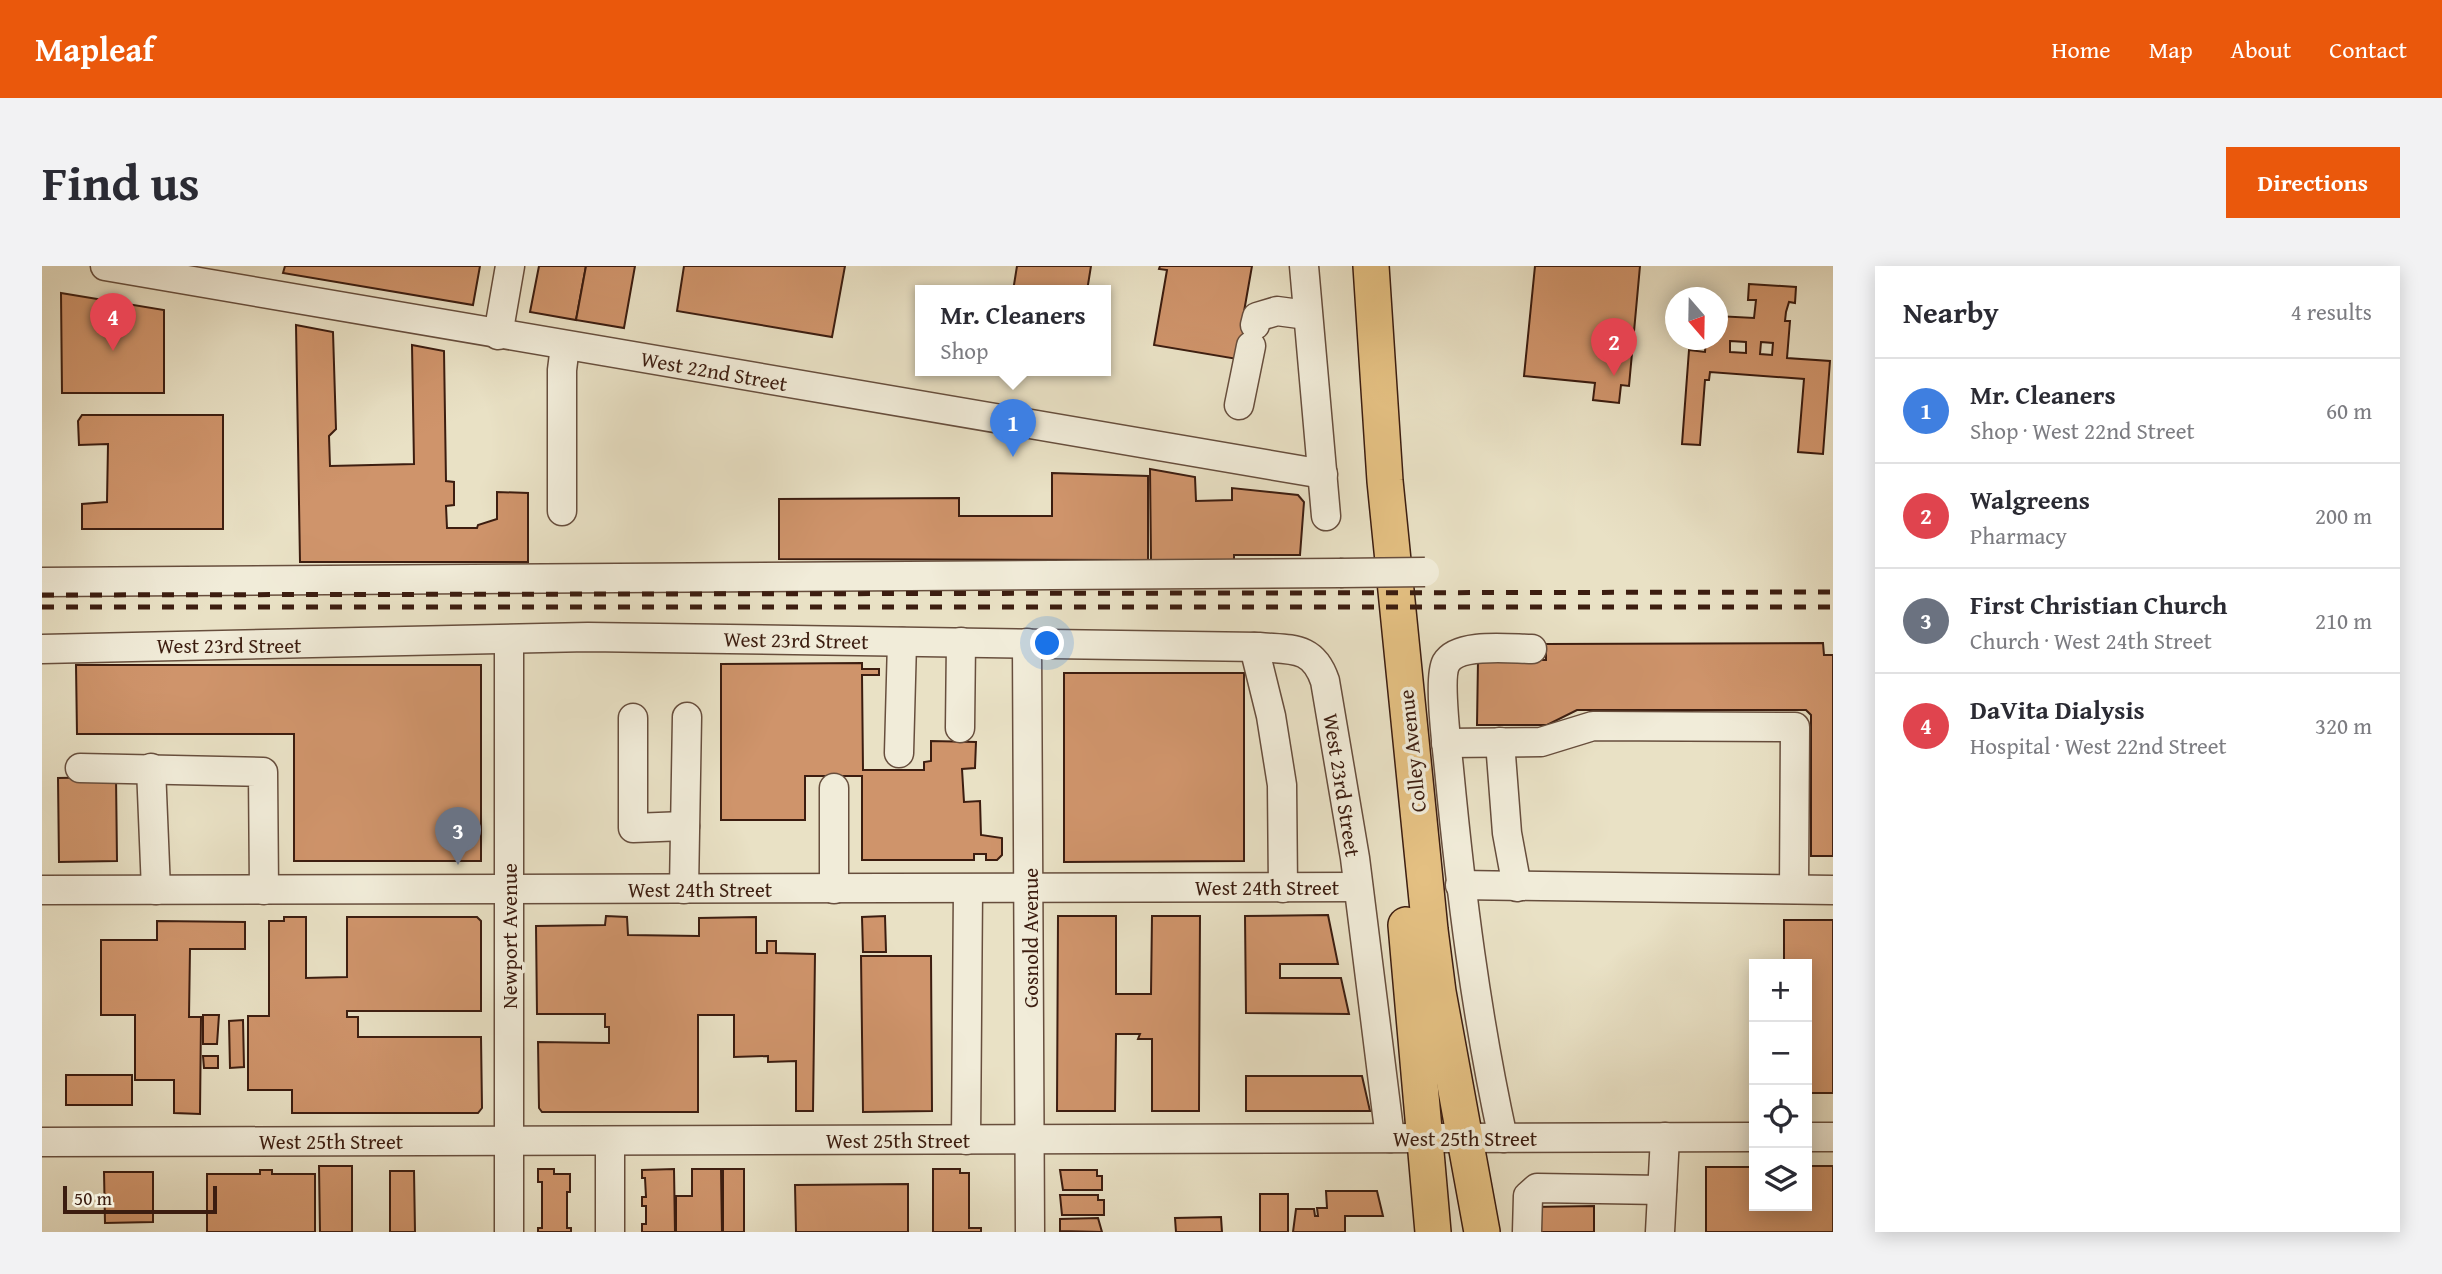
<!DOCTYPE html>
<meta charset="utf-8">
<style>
:root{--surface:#fff;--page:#f2f2f3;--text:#2b2b33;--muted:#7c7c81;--line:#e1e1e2;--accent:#ea580c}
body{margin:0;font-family:"Gentium Book Plus",serif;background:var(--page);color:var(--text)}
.controls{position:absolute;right:21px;bottom:21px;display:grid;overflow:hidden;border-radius:0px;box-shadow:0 4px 18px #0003}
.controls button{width:63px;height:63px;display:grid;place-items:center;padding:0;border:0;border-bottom:2px solid var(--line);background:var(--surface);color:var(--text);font:35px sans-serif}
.compass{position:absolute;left:1623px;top:21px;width:63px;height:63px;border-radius:50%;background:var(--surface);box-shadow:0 4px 18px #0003;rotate:160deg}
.scale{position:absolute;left:21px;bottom:18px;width:154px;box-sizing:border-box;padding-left:7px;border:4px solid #3c1d10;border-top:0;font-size:19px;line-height:24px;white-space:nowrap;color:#3c1d10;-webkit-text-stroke:5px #f1ecd9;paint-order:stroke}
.you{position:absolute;left:1006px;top:378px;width:24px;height:24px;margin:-18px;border:5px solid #fff;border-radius:50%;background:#1a73e8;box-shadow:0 0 0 10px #1a73e833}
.badge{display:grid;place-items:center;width:46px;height:46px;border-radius:50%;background:var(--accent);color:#fff;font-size:23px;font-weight:700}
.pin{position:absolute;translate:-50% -58px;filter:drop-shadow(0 2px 4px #0008)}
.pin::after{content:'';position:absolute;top:37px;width:24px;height:21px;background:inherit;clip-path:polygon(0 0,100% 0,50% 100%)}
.popup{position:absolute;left:873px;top:19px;width:196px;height:91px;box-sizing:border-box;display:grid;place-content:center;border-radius:0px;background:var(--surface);filter:drop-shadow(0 2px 5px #0005);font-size:23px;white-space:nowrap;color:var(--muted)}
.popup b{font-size:26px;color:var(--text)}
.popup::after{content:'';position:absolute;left:50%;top:100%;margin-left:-14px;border:14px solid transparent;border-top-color:var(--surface)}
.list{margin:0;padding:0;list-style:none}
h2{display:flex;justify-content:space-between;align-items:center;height:91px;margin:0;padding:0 28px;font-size:30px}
h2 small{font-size:23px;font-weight:400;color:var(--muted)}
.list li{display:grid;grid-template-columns:46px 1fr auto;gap:21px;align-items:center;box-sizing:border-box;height:105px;padding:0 28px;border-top:2px solid var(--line)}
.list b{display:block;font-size:26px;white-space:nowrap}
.list p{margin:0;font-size:23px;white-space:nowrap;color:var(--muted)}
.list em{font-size:23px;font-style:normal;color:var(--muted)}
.icon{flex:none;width:38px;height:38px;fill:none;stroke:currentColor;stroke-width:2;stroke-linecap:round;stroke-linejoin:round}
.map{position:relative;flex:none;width:1791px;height:966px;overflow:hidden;border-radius:0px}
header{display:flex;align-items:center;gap:42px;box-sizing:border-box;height:98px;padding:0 35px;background:var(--accent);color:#fff}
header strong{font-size:33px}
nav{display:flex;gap:38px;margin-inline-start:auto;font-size:24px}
.intro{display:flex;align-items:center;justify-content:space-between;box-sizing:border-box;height:168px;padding:0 42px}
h1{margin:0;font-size:49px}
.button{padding:18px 32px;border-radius:0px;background:var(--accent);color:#fff;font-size:24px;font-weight:700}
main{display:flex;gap:42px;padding:0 42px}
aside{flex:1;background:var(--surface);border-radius:0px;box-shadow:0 4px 18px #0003}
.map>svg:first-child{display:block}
.building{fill:#cf946b;stroke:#3c1d10;stroke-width:2;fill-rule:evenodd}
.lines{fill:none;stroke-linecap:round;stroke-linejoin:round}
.minor-casing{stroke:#674e3d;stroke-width:31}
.major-casing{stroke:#3c1d10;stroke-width:38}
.minor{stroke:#f1ecd9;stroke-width:28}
.major{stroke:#e4c082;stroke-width:35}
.rail{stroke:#3c1d10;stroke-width:5;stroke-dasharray:12 12;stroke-linecap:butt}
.minor-bridge-casing{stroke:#674e3d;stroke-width:31;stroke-linecap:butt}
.minor-bridge{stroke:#f1ecd9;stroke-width:28}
.labels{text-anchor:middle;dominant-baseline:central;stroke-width:7;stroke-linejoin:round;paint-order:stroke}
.street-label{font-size:21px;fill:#3c1d10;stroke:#f1ecd9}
</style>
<header>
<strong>Mapleaf</strong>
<nav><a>Home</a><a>Map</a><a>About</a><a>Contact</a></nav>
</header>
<div class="intro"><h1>Find us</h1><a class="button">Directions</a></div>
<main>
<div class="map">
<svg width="1791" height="966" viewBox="0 0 1791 966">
<rect width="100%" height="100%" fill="#e9e1c5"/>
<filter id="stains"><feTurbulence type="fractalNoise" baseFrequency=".00286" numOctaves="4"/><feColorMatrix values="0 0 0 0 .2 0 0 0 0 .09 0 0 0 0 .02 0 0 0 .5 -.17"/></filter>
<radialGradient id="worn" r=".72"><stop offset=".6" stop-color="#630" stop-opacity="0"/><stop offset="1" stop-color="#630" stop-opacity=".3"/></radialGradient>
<!-- building -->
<g class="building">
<path d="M243,0H438L431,39L241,7Z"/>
<path d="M497,0H544L534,54L488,46Z"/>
<path d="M544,0H593L582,62L534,54Z"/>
<path d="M642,0H803L790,71L635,45Z"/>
<path d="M975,0H1049L1045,25H971Z"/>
<path d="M1118,0H1210L1200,57L1217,60L1195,93L1112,79L1125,4L1117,3Z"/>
<path d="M1493,0H1598L1587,120L1579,119L1577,137L1551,134L1553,117L1482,110Z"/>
<path d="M1707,18L1754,21L1753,37L1747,36L1744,46L1743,55H1748L1745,92L1788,95L1781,188L1756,186L1762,113L1668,106L1667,114H1663L1658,179L1640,178L1647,84L1663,86L1664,74H1675V50L1712,52L1714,34H1706ZM1688,75L1704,76V87L1688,86ZM1719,76L1731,77L1730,89L1718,88Z"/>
<path d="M19,27L122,44V127H20Z"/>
<path d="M254,59L291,66L294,163L287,170L288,200L372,198L370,79L402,85L404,215L412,216V239L404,240L405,262H435L436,259L455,253V226L486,227V296H258Z"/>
<path d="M40,149H181V263H40V238L65,236L66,178L37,179L36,155Z"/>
<path d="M1108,203L1153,211L1154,235L1190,234V222L1256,229L1262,236L1258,289H1192V295L1109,294Z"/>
<path d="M1010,207L1106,210V294L737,293V233L917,232V250H1010Z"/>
<path d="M1781,377L1782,389H1791V590H1769V449L1764,444H1535L1505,459H1435L1436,394H1504V378Z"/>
<path d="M820,397V403H837V409H820L821,504H882V496L889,495V475L934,476L933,502L920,503L922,536L938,535L939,569L960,572V589L955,594H944V588H932V594H820V510H763V554H679V398Z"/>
<path d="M34,399H439V595H252V468H35Z"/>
<path d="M1022,407H1202V595L1022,596Z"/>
<path d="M74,511L75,595L17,596L16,512Z"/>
<path d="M1286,649L1296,698H1238V712H1299L1307,748L1204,747L1203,650Z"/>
<path d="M564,650L585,651L586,669L657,670V652L714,651V687H725V675H734V687L773,688L771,845H754V795L726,796V790L692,791V749H656V846H500L497,842L496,776L567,777V761H563V748H495L494,660L563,659Z"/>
<path d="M843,650L844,686H821L820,651Z"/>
<path d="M1016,650H1074V728H1109L1110,650H1158L1157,845H1110V773H1096L1098,768H1074L1073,845H1015Z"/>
<path d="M242,651H264V712L305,711V651H435L439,655V745H305V751H316V771H439L440,842L436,847H250V824H206V750H227V655H242Z"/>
<path d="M1742,654H1791V827H1765V698H1742Z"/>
<path d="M115,655L203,656V683H148L147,751H159L158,848L132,847V814H93V749H59V674H115Z"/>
<path d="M819,690H889L890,845L821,846Z"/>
<path d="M161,749H177L175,778H161Z"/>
<path d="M201,754L202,801L188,802L187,755Z"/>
<path d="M161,790H176V802H162Z"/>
<rect x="24" y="809" width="66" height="30"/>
<path d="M1204,810H1320L1328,845H1204Z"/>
<path d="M277,900H310V966H278Z"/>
<path d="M1765,900H1791V966H1664V901H1712V940H1765Z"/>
<path d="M496,903H512V908H528V926H525V962H529V966H496V962H500V916H496Z"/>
<path d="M632,903L633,966H600V958H604V940H600V931H604L603,912H600V904Z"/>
<path d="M650,903H679L680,966H634V930H650Z"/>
<rect x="681" y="903" width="21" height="63"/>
<path d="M891,903H918V907H927V962H939V966H891Z"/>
<path d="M218,904H230V908H273V966H165V908H218Z"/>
<path d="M1018,904H1055V910H1060V924H1021Z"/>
<path d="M348,905H372L373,966H348Z"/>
<path d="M62,906H111V956L63,957Z"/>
<path d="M866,918V966H754L753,919Z"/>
<path d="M1284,925H1335L1341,950H1303V966H1251L1254,943H1272L1273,950H1276L1275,942H1285Z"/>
<rect x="1218" y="928" width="28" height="38"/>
<path d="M1018,929H1056V934H1062V949H1020Z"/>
<path d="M1552,940V966H1490V941Z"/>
<path d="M1179,951L1180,966H1134L1133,952Z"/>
<path d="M1056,952L1060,966L1018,965V953Z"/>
</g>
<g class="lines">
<defs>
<g id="minor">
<path d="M63,0L1281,208"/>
<path d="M1262,0L1284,250"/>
<path d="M1213,59L1215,51L1235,45L1265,49"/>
<path d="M456,69L468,0"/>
<path d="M1197,139L1209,80"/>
<path d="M520,245V104L523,80"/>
<path d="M0,316L1298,307"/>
<path d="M985,377L988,966"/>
<path d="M1212,381L1229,450L1240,519L1241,622"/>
<path d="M0,383L546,371L1217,381C1249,384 1271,379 1283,415L1313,592L1348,872"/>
<path d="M591,452V562L643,560"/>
<path d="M918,462L919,376"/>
<path d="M1458,476L1465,567L1475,621"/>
<path d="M1404,477L1499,476L1551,460L1753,461L1752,623"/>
<path d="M857,487L860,376"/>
<path d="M38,502L221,506L222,624"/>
<path d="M109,502L114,624"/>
<path d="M792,522V623"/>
<path d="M1418,619L1791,624"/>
<path d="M642,623L645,451"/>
<path d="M0,624L1316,621"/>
<path d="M1765,871H1791"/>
<path d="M1461,872C1434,749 1419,628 1407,503C1405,482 1396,412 1404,397C1416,376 1469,383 1490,383"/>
<path d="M924,874L926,623"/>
<path d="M568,875V966"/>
<path d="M0,876L1712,871"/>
<path d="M467,966V374"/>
<path d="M1485,966L1486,930L1495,922L1620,924"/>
<path d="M1618,966L1623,871"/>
</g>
<g id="major">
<path d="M1329,0L1343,215L1388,664L1396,726L1440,966"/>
<path d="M1364,659L1391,966"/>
</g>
</defs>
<!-- minor casing -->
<use href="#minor" class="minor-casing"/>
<!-- major casing -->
<use href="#major" class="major-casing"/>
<!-- minor -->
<use href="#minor" class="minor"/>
<!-- major -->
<use href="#major" class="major"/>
<!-- rail -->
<g class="rail">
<path d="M0,329L1791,326"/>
<path d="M0,341H1791"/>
</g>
<defs>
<path id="minor-bridge" d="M1298,307L1383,306"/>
</defs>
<!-- minor-bridge casing -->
<use href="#minor-bridge" class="minor-bridge-casing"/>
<!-- minor-bridge -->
<use href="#minor-bridge" class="minor-bridge"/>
</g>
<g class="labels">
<!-- street labels -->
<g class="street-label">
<text transform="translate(672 105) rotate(10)">West 22nd Street</text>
<text transform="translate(754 374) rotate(1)">West 23rd Street</text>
<text x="187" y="379">West 23rd Street</text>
<text transform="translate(1370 485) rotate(-96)">Colley Avenue</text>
<text transform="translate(1300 519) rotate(81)">West 23rd Street</text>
<text x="1225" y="621">West 24th Street</text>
<text x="658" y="623">West 24th Street</text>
<text transform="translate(467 670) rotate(-90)">Newport Avenue</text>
<text transform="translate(988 672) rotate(-90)">Gosnold Avenue</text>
<text x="1423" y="872">West 25th Street</text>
<text x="856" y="874">West 25th Street</text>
<text x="289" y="875">West 25th Street</text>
</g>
</g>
<rect width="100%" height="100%" filter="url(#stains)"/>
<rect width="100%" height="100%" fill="url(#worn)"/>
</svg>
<div class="controls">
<button>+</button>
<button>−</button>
<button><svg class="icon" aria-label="locate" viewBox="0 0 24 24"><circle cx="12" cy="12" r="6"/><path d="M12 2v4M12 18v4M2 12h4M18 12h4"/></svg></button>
<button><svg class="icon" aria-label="layers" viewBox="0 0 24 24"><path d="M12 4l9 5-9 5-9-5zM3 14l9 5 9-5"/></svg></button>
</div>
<svg class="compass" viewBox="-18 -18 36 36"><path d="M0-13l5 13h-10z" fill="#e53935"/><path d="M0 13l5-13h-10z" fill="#7c7c81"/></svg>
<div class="scale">50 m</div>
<div class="you"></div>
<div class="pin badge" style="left:971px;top:191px;background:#3f7fe0">1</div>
<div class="popup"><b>Mr. Cleaners</b>Shop</div>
<div class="pin badge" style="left:1572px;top:110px;background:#e0444e">2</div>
<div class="pin badge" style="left:416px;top:599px;background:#6b7280">3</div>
<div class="pin badge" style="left:71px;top:85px;background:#e0444e">4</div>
</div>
<aside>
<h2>Nearby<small>4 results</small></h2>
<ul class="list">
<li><span class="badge" style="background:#3f7fe0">1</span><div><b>Mr. Cleaners</b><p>Shop · West 22nd Street</p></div><em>60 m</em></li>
<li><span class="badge" style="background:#e0444e">2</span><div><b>Walgreens</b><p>Pharmacy</p></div><em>200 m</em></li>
<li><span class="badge" style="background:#6b7280">3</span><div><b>First Christian Church</b><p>Church · West 24th Street</p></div><em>210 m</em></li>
<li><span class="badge" style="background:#e0444e">4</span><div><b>DaVita Dialysis</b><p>Hospital · West 22nd Street</p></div><em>320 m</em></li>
</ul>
</aside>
</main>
